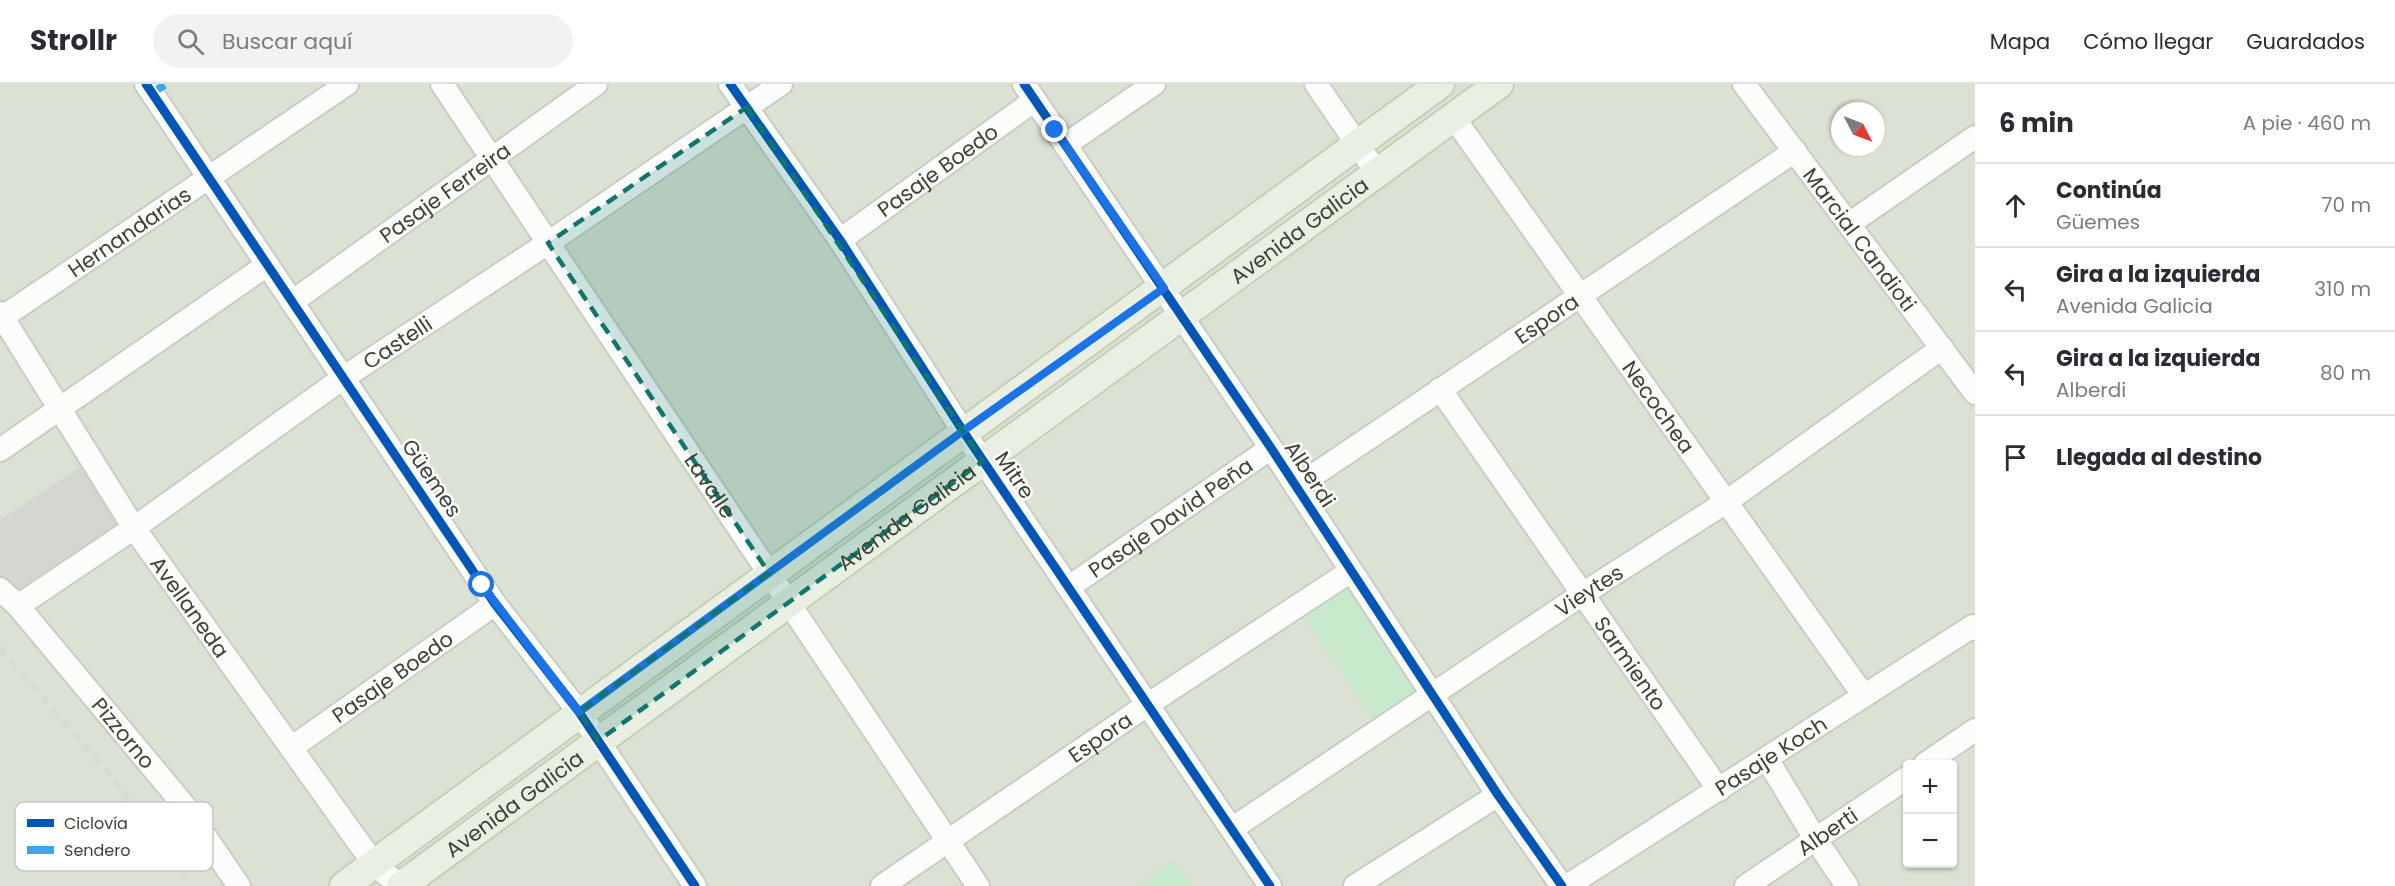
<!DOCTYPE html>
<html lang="es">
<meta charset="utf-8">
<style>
:root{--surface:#fff;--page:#f2f2f3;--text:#2b2b33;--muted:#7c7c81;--line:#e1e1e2}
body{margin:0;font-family:Poppins,sans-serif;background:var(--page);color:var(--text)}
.controls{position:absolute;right:18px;bottom:18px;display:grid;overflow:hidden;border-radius:6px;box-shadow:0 2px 4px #0004}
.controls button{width:54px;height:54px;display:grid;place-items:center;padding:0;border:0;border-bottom:2px solid var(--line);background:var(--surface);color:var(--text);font:30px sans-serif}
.compass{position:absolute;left:1831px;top:18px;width:54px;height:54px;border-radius:50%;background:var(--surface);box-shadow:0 2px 4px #0004;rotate:132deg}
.stop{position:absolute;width:18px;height:18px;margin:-14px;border:4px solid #1a73e8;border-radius:50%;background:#fff}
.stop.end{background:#1a73e8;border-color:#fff;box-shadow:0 2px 6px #0008}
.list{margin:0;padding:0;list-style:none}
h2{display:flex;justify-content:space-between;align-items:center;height:78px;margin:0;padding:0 24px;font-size:26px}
h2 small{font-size:20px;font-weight:400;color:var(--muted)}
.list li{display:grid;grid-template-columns:39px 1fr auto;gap:18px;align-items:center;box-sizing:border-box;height:84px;padding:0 24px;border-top:2px solid var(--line)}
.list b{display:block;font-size:22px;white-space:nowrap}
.list p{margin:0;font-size:20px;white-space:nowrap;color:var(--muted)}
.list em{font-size:20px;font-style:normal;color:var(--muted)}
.icon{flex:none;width:33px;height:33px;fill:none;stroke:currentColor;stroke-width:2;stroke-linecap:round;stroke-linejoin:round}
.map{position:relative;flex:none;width:1975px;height:802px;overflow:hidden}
header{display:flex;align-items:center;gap:36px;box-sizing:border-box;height:84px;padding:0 30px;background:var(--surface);border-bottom:2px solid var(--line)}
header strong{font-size:28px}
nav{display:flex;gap:33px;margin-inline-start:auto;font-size:21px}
.search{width:420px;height:54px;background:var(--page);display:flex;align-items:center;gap:15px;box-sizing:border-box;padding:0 21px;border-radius:33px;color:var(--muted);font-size:22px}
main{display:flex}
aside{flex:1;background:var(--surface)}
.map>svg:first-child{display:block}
.residential{fill:#dce2d3;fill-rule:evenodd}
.green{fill:#c8e9cc}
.building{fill:#d4d7cf;stroke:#d2d6cc;stroke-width:1.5;filter:url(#shadow)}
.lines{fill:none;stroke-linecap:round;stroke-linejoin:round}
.minor-casing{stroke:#c8ccc4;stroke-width:26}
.major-casing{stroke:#c4d0b4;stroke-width:32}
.minor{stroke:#fcfcfb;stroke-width:22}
.major{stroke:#e9efe2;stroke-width:28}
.rail{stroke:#d7d8d7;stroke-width:4.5;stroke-dasharray:8 8;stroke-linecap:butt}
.quiet{stroke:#3fa4eb;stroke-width:8;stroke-dasharray:15 8;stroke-linecap:butt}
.cycleway-casing{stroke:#fff;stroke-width:13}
.cycleway{stroke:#0057b8;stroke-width:9}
.route{stroke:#1a73e8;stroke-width:8}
.marked{fill:#0f766e;fill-opacity:0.2;stroke:#0f766e;stroke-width:4.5;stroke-dasharray:12 8;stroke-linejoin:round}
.labels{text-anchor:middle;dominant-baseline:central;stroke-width:5;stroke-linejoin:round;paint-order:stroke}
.street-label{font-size:21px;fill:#3d4334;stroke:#fff}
.key{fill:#fff;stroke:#c5c7c2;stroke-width:1.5}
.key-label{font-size:16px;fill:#3d4334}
</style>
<header>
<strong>Strollr</strong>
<div class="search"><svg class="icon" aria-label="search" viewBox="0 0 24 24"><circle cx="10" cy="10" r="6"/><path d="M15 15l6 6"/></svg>Buscar aquí</div>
<nav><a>Mapa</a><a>Cómo llegar</a><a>Guardados</a></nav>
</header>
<main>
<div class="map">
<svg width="1975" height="802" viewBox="0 0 1975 802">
<defs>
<filter id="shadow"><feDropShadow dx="5" dy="5" stdDeviation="0" flood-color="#0004"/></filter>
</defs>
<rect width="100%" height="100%" fill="#eaeee6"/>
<!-- residential -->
<path class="residential" d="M0,0H1975V802H0ZM1840,27H1876V63H1840ZM1908,680H1952V780H1908Z"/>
<!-- green -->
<g class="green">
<path d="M1349,499L1421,607L1375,638L1302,529Z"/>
<path d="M1174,776L1191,802H1136Z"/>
</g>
<!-- building -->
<path class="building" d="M89,378L127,439L20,512L0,494V437Z"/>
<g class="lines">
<defs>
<g id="minor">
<path d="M146,0L495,520L579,628L695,802"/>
<path id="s1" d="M442,0L978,802"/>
<path d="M730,0L840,156L963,347L1270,802"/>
<path d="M1024,0L1271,364L1498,711L1562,802"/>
<path d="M1316,0L1377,89"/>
<path id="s2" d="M1744,0L1975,309"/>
<path id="s3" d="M1454,34L1864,612"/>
<path d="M1065,61L1154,0"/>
<path d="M1849,140L1975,53"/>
<path id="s4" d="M840,156L1035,16"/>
<path id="s5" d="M292,218L596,0"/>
<path id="s6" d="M0,229L134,444L374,780L400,802"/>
<path id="s7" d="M0,235L347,0"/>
<path id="s8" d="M1440,305L1719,706"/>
<path d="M0,366L267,181"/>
<path id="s9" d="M1296,403L1795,67"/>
<path id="s10" d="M1069,503L1271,364"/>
<path id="s11" d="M0,505L18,522L183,720L239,802"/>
<path id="s12" d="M18,522L134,444L343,294L548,159L781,0"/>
<path id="s13" d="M291,664L495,520"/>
<path d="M1767,675L1816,756L1847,802"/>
<path d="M1925,680L1975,646"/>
<path id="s14" d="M1233,744L1584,509L1726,418L1942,264"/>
<path id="s15" d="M882,802L1147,621L1351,487"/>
<path d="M1355,802L1498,711"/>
<path id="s16" d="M1567,802L1973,542L1975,545"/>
<path id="s17" d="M1746,802L1908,693"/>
</g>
<g id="major">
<path d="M344,802L1440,0"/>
<path id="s18" d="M401,802L1499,0"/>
</g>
</defs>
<!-- minor casing -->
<use href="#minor" class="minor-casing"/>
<!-- major casing -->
<use href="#major" class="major-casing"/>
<!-- minor -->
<use href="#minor" class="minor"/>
<!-- major -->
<use href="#major" class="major"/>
<!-- rail -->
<path class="rail" d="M0,564L107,687L191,802"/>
<!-- quiet -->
<path class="quiet" d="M152,9L166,0"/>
<defs>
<g id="cycleway">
<path d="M146,0L495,520L579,628L695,802"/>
<path d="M730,0L840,156L963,347L1270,802"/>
<path d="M1024,0L1271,364L1498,711L1562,802"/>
</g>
</defs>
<!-- cycleway casing -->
<use href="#cycleway" class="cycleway-casing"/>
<!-- cycleway -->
<use href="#cycleway" class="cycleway"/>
</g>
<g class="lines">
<!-- route -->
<path class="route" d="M482,501L579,628L963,347L1164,204L1055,46"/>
</g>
<!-- marked area -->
<path class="marked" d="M747,23L983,377L598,657L579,628L769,489L548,159Z"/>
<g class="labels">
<!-- street labels -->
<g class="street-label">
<text stroke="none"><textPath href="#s4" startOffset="120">Pasaje Boedo</textPath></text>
<text stroke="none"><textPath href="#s5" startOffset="188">Pasaje Ferreira</textPath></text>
<text stroke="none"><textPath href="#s18" startOffset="1112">Avenida Galicia</textPath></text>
<text stroke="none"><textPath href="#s7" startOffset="156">Hernandarias</textPath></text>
<text stroke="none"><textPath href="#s2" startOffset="194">Marcial Candioti</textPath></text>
<text stroke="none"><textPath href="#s9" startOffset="302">Espora</textPath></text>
<text stroke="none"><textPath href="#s12" startOffset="462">Castelli</textPath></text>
<text stroke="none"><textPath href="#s3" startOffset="354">Necochea</textPath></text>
<text transform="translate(1310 390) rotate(57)">Alberdi</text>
<text transform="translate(1015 391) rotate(56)">Mitre</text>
<text transform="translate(432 394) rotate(56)">Güemes</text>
<text stroke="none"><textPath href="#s1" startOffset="483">Lavalle</textPath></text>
<text stroke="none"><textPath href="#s18" startOffset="626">Avenida Galicia</textPath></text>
<text stroke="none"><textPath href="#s10" startOffset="123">Pasaje David Peña</textPath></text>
<text stroke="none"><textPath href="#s14" startOffset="428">Vieytes</textPath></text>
<text stroke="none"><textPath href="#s6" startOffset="350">Avellaneda</textPath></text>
<text stroke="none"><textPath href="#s8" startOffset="334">Sarmiento</textPath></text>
<text stroke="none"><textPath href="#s13" startOffset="124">Pasaje Boedo</textPath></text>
<text stroke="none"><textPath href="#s11" startOffset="190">Pizzorno</textPath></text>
<text stroke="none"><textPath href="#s15" startOffset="264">Espora</textPath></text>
<text stroke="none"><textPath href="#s16" startOffset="242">Pasaje Koch</textPath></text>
<text stroke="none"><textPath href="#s18" startOffset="140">Avenida Galicia</textPath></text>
<text stroke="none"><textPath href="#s17" startOffset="98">Alberti</textPath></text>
</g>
</g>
<!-- legend -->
<rect x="15" y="718" width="198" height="69" rx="9" class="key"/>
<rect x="27" y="735" width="27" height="8" fill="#0057b8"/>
<rect x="27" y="762" width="27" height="8" fill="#3fa4eb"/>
<g class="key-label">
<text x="64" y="745">Ciclovía</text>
<text x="64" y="772">Sendero</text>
</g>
</svg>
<div class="controls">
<button>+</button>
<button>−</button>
</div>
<svg class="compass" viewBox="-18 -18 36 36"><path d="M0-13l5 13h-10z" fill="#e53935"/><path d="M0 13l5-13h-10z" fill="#7c7c81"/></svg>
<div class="stop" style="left:482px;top:501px"></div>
<div class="stop end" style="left:1055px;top:46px"></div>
</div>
<aside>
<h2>6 min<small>A pie · 460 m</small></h2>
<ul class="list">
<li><svg class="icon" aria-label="ahead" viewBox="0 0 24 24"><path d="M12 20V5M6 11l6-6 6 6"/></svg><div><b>Continúa</b><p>Güemes</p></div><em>70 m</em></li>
<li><svg class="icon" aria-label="left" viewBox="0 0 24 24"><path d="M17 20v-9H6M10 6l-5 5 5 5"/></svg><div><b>Gira a la izquierda</b><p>Avenida Galicia</p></div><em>310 m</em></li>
<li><svg class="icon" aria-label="left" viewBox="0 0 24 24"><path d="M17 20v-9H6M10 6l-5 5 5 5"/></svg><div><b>Gira a la izquierda</b><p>Alberdi</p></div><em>80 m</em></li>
<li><svg class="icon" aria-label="arrive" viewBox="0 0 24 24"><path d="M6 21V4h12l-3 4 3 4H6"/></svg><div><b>Llegada al destino</b></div></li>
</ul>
</aside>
</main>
